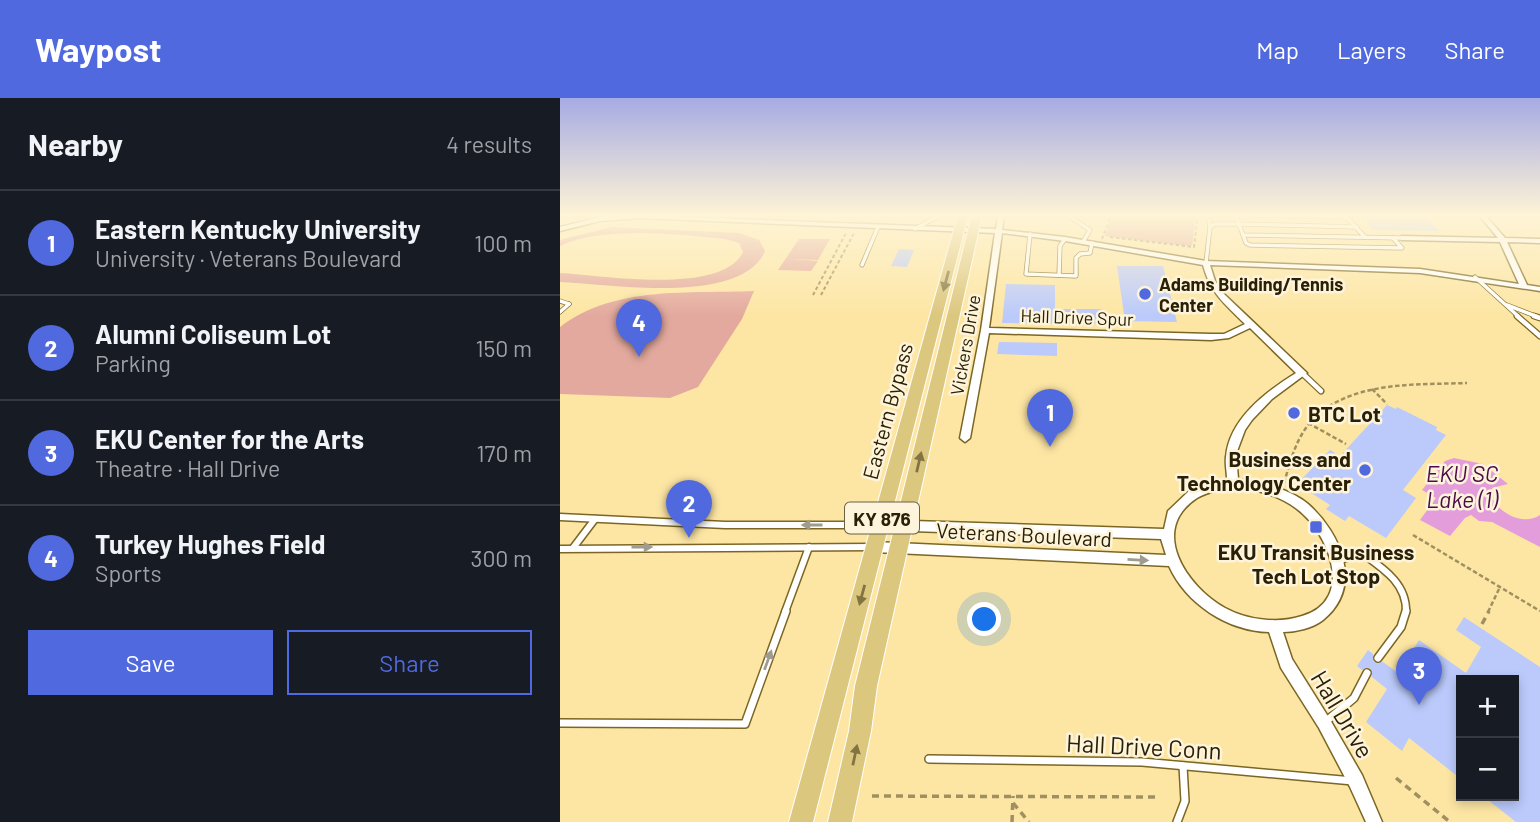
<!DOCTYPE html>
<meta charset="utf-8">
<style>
:root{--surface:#171b24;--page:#20242c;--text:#f1f3f6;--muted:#9ea1a6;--line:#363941;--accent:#5069de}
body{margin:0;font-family:Barlow,sans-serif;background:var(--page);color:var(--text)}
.controls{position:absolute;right:21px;bottom:21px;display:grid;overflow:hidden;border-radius:0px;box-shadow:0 4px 10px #0003}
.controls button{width:63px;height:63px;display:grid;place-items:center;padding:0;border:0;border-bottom:2px solid var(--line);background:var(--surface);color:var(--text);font:35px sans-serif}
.you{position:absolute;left:425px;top:522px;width:24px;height:24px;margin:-18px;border:5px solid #fff;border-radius:50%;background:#1a73e8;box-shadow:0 0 0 10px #1a73e833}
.badge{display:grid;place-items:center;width:46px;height:46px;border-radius:50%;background:var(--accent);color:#fff;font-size:23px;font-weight:700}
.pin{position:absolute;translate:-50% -58px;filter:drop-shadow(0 2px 4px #0008)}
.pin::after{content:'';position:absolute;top:37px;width:24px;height:21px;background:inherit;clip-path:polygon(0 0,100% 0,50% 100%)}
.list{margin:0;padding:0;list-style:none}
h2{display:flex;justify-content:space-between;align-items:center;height:91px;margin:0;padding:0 28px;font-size:30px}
h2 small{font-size:23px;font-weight:400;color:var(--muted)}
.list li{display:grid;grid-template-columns:46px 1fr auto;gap:21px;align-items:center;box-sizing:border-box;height:105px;padding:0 28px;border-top:2px solid var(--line)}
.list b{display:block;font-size:26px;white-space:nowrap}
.list p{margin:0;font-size:23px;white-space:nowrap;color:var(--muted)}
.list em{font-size:23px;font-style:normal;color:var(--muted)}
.actions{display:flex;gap:14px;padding:21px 28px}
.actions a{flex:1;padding:16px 0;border:2px solid var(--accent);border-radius:0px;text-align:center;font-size:24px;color:var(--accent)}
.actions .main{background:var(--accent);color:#fff}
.map{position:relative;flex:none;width:980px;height:724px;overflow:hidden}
header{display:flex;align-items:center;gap:42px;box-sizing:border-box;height:98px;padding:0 35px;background:var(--accent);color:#fff}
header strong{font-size:33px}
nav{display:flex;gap:38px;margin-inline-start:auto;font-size:24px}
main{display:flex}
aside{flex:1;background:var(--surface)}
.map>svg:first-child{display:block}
.green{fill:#e3a99e}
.water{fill:#e49ddb}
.building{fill:#bbcafb}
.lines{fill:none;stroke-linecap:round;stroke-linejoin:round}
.service-far3-casing{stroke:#7b6624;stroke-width:5}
.service-far2-casing{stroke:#7b6624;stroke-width:7}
.service-far1-casing{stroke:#7b6624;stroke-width:9}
.service-casing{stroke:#7b6624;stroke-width:10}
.minor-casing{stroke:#7b6624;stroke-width:3}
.primary-casing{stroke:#fff;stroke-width:2}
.path-far2{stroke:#a1905f;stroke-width:2;stroke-dasharray:3.5 2.5;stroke-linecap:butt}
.path-far1{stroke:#a1905f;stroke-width:2.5;stroke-dasharray:4.5 2.5;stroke-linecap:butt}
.path{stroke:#a1905f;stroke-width:3.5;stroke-dasharray:7 5;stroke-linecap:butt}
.service-far3{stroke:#fff;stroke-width:3.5}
.service-far2{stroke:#fff;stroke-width:4.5}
.service-far1{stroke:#fff;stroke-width:6}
.service{stroke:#fff;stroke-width:7}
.minor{fill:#fff;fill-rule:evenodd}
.primary{fill:#dcc77e;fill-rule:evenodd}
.oneway{fill:#827442}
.oneway2{fill:#9f9b8e}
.poi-dot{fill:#5069de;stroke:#fdf4db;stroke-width:2.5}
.labels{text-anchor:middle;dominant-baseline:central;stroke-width:5;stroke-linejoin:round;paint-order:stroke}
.far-poi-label{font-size:18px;font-weight:bold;fill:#292005;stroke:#fdf4db;text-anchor:start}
.far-street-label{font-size:18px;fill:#292005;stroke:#fdf4db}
.shield{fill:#fdf4db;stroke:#696045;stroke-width:2}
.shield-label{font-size:19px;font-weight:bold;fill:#292005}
.street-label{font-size:21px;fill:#292005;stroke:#fdf4db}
.poi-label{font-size:21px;font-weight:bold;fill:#292005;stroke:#fdf4db;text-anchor:start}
.water-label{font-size:23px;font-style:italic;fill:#4b0c47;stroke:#fdf4db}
.near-street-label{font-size:24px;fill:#292005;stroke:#fdf4db}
</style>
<header>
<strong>Waypost</strong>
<nav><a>Map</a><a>Layers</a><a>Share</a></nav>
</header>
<main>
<aside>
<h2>Nearby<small>4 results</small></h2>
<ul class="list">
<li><span class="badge">1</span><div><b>Eastern Kentucky University</b><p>University · Veterans Boulevard</p></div><em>100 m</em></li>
<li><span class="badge">2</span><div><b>Alumni Coliseum Lot</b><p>Parking</p></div><em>150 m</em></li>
<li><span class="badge">3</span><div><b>EKU Center for the Arts</b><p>Theatre · Hall Drive</p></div><em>170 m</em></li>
<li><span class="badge">4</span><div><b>Turkey Hughes Field</b><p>Sports</p></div><em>300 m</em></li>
</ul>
<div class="actions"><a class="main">Save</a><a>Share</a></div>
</aside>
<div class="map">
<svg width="980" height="724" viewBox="0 0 980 724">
<rect width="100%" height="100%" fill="#fde6a4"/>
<!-- green -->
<g class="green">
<path d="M552,117H636L632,148L545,138Z"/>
<path d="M52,129L179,135L199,142L205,153C182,208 48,186 0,184V175C41,177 162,198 183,154L179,145L165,141C118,136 42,128 0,148V142Z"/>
<path d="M239,141H270L258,162L229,161L258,163L251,173L218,172Z"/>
<path d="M194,193L182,221L138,289L110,300L0,296V229C55,187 130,196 194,193Z"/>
</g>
<!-- water -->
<path class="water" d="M894,360L923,366L948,386L932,390L930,397C938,414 962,429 980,417V449L932,424L919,423L911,417L905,420L890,438L860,422L876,400L862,392L885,363Z"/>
<!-- building -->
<g class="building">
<path d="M801,117H864L879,133L813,132Z"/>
<path d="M339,151L354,152L347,169L331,168Z"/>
<path d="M557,168H603L617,224L565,223Z"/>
<path d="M446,186L495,187V211H542L544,226L442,225Z"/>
<path d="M439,244L497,245V258L437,256Z"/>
<path d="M827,307L836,311L837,309L877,329L876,332L886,337L843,392L856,400L826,440L789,418L785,423L766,411L770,407L737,386L770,352L780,358Z"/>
<path d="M904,519L980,569V724H956L923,698H954V582H901V681L849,640L842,653L806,624L827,591L812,579L810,570L802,572L797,568L808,552L813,556L814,564H823L838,575L859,542L906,575L921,549L896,532Z"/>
</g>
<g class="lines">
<defs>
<g id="service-far3">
<path d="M507,117L530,132L523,144"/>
<path d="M648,117L650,129"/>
<path d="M676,117L679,126L797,129"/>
<path d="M687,117L786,119L805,139"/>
<path d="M355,131L380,117"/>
<path d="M470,136L466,176L516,178V160L520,156L530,155L532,145"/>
<path d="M683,137L686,145L690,147L842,150L833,140"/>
<path d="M646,165L650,129L655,126H679L683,137L842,140"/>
<path d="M302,167L318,129"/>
<path d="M499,177L500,148L505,141"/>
<path d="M915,179L959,219"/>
<path d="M0,203L9,206"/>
<path d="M947,207L978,219"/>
<path d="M0,214L9,206"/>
</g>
<g id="service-far2">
<path d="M957,218L980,238"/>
<path d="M974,218L980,220"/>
<path d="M742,275L761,293"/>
</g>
<g id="service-far1">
<path d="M0,419L165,427H317"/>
<path d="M13,450L35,421"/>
<path d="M0,451L312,449"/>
<path d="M779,462L803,456C824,471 847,486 846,514"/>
<path d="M225,514L249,449"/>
</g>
<g id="service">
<path d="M818,560L841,529L846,513"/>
<path d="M0,625L185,626L226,513"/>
<path d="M764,625L794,600L807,575"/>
<path d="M369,661L582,664L793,683"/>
<path d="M617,724L625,703L623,668"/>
</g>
<path id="minor" d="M74,117L436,131L438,117H444L442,132L505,139L646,163L860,171L959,186L940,144L842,142L839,140L842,138L938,140L919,117H925L945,140L980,141V145L947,144L967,187L980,189V193L860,175L650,167L655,183L664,196L747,275L712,301L692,322L685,332L676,356L678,381C701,385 729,390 748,406C781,435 804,489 763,522C753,530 736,534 723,534L732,561L769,620L802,677L822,724H806L790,689L759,630L721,570L709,534C668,533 626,506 609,468L314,454L310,453L308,449L310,445L314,444L606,457L601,441L320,432L316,430L314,427L316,424L320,422L604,431L608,413L629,393L667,381C667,374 665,366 666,359C669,321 707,293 736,275L690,230L669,240L651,242L429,235L410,340L405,344L400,340L421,232L435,135L80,120L40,123L0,133V129L40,119ZM442,135L505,143L643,167C651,196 664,205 685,226L664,236H651L429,230ZM672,388C695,392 718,396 737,411C769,435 796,502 742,518C718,526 687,522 665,510C627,489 588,432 637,400C646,394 661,392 672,388Z"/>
<g id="primary">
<path d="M398,117H408L253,724H229Z"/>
<path d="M412,117H422L317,588L311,633L292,724H268L289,633L295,588Z"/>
</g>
</defs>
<!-- service-far3 casing -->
<use href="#service-far3" class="service-far3-casing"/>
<!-- service-far2 casing -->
<use href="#service-far2" class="service-far2-casing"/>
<!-- service-far1 casing -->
<use href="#service-far1" class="service-far1-casing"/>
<!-- service casing -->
<use href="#service" class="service-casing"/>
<!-- minor casing -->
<use href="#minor" class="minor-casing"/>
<!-- primary casing -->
<use href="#primary" class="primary-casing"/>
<!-- path-far2 -->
<g class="path-far2">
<path d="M550,139L634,149L638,117"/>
<path d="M542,141L551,117"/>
<path d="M253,197L286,135"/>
<path d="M261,197L294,135"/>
</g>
<!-- path-far1 -->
<g class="path-far1">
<path d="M812,291L827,306"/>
<path d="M748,325L786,346"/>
<path d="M724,385C730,365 735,343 749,326C786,282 855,287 907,285"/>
<path d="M853,437L980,513"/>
<path d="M928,514L940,489"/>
</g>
<!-- path -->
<g class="path">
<path d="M922,526L929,513"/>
<path d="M836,680L890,724"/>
<path d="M312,698L595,699"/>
<path d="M453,705L469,724"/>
<path d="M452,724L453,698"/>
</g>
<!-- service-far3 -->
<use href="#service-far3" class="service-far3"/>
<!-- service-far2 -->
<use href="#service-far2" class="service-far2"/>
<!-- service-far1 -->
<use href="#service-far1" class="service-far1"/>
<!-- service -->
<use href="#service" class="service"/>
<!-- minor -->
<use href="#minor" class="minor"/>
<!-- primary -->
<use href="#primary" class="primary"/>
</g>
<!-- one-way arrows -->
<defs><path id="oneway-solid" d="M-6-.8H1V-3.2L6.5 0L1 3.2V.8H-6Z" transform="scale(1.75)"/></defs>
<g class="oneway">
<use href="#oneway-solid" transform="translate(386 183) rotate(105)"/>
<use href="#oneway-solid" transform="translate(359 364) rotate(-77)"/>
<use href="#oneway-solid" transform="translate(302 497) rotate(105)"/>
<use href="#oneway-solid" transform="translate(295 657) rotate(-78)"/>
</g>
<g class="oneway2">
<use href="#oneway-solid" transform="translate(252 427) rotate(180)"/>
<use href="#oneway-solid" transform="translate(82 449)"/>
<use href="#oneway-solid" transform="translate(578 462) rotate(3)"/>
<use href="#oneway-solid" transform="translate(208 562) rotate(-70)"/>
</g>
<!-- sky -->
<linearGradient id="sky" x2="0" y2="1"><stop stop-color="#a6abe3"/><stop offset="0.54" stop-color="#fef4d6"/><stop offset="1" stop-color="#fef4d6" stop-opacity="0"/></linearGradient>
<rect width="980" height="218" fill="url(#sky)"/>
<!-- markers -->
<g class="poi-dot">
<circle cx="585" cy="196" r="7"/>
<circle cx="734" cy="315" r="7"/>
<circle cx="805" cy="372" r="7"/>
<rect x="749" y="422" width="14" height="14" rx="3.5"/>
</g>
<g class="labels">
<!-- far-poi labels -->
<g class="far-poi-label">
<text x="599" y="186">Adams Building/Tennis<tspan x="599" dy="21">Center</tspan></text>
</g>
<!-- far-street labels -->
<g class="far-street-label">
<text transform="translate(517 219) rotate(2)">Hall Drive Spur</text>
<text transform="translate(405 247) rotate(-80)">Vickers Drive</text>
</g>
<!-- shield labels -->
<rect class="shield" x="285" y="404.5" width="74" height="31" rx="5"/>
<g class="shield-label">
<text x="322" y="420">KY 876</text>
</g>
<!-- street labels -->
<g class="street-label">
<text transform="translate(327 313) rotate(-75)">Eastern Bypass</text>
<text transform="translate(464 436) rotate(3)">Veterans Boulevard</text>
</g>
<!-- poi labels -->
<g class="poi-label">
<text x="748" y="315">BTC Lot</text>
<text x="791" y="360" text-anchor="end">Business and<tspan x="791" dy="24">Technology Center</tspan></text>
<text x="756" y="453" text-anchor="middle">EKU Transit Business<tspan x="756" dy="24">Tech Lot Stop</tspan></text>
</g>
<!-- water labels -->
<g class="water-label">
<text x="902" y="375">EKU SC<tspan x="902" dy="26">Lake (1)</tspan></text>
</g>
<!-- near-street labels -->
<g class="near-street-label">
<text transform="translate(783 616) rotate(59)">Hall Drive</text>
<text transform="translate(584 648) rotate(3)">Hall Drive Conn</text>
</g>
</g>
</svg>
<div class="controls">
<button>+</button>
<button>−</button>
</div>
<div class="you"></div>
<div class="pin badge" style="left:490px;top:349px">1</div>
<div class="pin badge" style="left:129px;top:440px">2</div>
<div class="pin badge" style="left:859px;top:607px">3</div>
<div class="pin badge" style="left:79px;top:259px">4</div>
</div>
</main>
